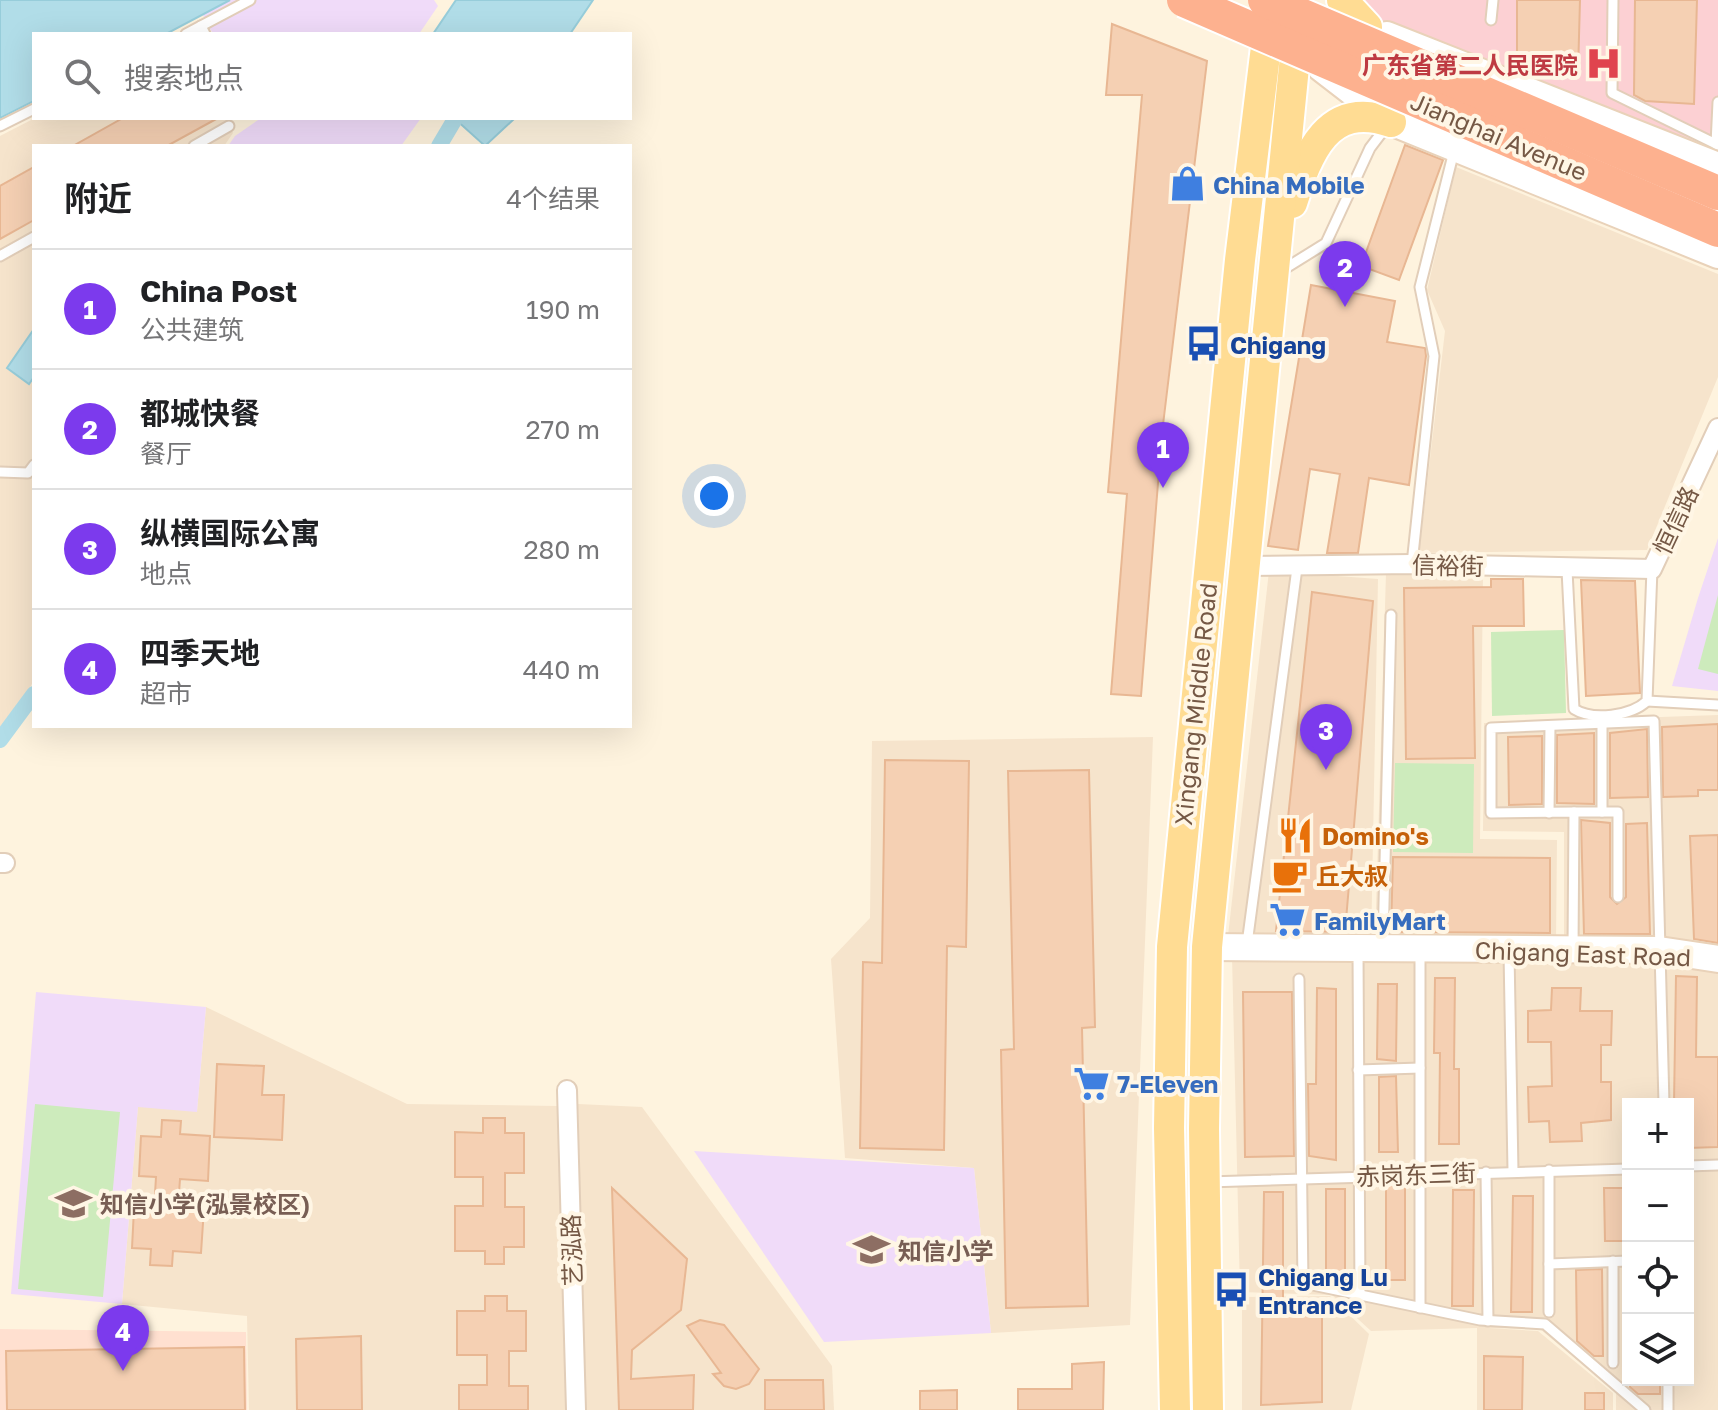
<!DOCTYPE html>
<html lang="zh">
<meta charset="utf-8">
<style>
:root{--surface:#fff;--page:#f6f6f6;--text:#202124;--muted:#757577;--line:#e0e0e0;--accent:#7c3aed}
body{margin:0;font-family:"Golos Text","Noto Sans SC",sans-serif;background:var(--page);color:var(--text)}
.controls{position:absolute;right:24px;bottom:24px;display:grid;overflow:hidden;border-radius:0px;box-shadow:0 8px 32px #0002}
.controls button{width:72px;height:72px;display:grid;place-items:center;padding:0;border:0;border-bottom:2px solid var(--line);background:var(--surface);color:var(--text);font:40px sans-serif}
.you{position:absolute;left:714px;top:496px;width:28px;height:28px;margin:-20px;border:6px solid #fff;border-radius:50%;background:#1a73e8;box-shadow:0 0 0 12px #1a73e833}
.badge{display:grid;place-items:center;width:52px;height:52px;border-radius:50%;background:var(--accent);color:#fff;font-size:26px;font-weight:700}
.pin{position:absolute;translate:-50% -66px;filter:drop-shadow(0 2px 4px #0008)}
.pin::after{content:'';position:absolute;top:42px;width:28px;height:24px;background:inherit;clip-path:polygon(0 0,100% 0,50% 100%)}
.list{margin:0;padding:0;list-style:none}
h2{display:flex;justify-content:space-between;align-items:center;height:104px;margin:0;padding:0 32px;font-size:34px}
h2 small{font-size:26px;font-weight:400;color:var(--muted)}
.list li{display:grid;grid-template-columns:52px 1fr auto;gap:24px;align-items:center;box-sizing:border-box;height:120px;padding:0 32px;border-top:2px solid var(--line)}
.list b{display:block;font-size:30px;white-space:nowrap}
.list p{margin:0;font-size:26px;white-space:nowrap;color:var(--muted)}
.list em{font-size:26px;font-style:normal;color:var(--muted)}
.icon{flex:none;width:44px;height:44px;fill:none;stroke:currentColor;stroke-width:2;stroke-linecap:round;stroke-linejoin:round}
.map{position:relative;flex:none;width:1718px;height:1410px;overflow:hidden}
.search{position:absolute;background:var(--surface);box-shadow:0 8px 32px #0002;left:32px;top:32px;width:600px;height:88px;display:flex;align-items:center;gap:20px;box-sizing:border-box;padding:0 28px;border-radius:0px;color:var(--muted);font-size:30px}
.panel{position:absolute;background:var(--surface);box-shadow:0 8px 32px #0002;left:32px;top:144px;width:600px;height:584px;border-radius:0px}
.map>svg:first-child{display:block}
.residential{fill:#f6e4cc}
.commercial{fill:#ffe0d0}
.education{fill:#f0dbf9}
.medical{fill:#fcd0d3}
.green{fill:#cdebbc}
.water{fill:#b1dde8;stroke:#97cdda;stroke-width:2}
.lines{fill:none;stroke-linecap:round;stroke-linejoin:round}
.canal{stroke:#b1dde8;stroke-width:16}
.building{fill:#f5d0b3;stroke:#e8b793;stroke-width:2}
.lane-casing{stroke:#e2ceb9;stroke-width:13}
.street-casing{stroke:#e2ceb9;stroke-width:22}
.secondary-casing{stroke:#e9d2b9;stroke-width:30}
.primary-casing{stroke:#fff;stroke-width:34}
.lane{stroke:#fff;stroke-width:9}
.street{stroke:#fff;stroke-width:18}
.secondary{stroke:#fff;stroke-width:26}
.primary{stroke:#ffdc93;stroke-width:30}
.highway-bridge-casing{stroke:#fff;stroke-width:38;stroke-linecap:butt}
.highway-bridge{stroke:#fdb18f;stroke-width:34}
.labels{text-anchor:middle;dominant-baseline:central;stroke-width:8;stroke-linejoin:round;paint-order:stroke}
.health-label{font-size:24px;font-weight:bold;fill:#be3a42;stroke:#fff6e5;text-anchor:end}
.street-label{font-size:24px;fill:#755845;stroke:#fff6e5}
.shop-label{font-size:24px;font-weight:bold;fill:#366cbe;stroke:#fff6e5;text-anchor:start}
.transit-label{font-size:24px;font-weight:bold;fill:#164399;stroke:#fff6e5;text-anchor:start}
.food-label{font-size:24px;font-weight:bold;fill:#c56008;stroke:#fff6e5;text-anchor:start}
.education-label{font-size:24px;font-weight:bold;fill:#785e54;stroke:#fff6e5;text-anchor:start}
</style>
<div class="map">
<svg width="1718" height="1410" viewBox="0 0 1718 1410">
<rect width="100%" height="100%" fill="#fef3de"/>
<!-- residential -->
<g class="residential">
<path d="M35,118H225L233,133L224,146H34V681L0,731V136Z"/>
<path d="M1456,167L1718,274V377L1647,550L1419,553L1445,331L1427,290Z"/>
<path d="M1269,571L1378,579L1371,946L1227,945Z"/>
<path d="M1386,573L1483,574L1480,839L1557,840L1556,941L1375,943Z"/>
<path d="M1718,715V957L1564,947V832L1483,831L1484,723Z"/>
<path d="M1153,737L1130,1325L991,1333L974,1168L845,1158L831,959L870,918L872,741Z"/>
<path d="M1232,956L1508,957L1513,1169L1628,1166V1380H1688V1104H1628V1165L1515,1168L1511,957L1718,962V1410H1616V1392L1540,1329L1488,1328L1538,1331L1613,1393V1410H1477V1328L1371,1331L1332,1295L1240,1292Z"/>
<path d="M206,1007L407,1104L557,1106L567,1410H249L247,1316L122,1304L138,1106L197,1111Z"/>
<path d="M578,1104L642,1107L832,1366L834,1410H585Z"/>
<path d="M1330,1296L1369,1334L1351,1410H1242V1297Z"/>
</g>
<!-- commercial -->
<path class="commercial" d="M0,1329L246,1332L247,1410H0Z"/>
<!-- education -->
<g class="education">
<path d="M231,0H434L438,6L419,34H213L203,15Z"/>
<path d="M261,118H421L401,146H228L235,136Z"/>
<path d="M1718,538V691L1672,686L1698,598Z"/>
<path d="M36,992L206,1007L197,1112L138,1107L122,1304L11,1294Z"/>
<path d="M694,1151L974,1168L991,1333L824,1342Z"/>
</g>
<!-- medical -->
<path class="medical" d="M1358,0H1718V153L1383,22Z"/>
<!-- green -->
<g class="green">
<path d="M1718,595V674L1698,669Z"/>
<path d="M1564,630L1566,713L1492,716L1491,632Z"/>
<path d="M1395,763L1474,764L1473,853L1393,852Z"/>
<path d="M35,1104L120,1112L103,1297L18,1289Z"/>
</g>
<!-- water -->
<g class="water">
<path d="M0,0H230L166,34H34V101L0,118Z"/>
<path d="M456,0H593L570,34H433Z"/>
<path d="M454,118H515L485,146Z"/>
<path d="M34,329V377L29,384L7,368Z"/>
</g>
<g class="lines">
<!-- canal -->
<g class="canal">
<path d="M439,146L455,119"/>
<path d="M0,740L34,694"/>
</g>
</g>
<!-- building -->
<g class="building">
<path d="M1517,0H1580L1578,73L1517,66Z"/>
<path d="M1635,0H1697L1694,104L1645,101L1634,95Z"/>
<path d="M1112,24L1207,61L1162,433L1141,696L1111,694L1127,494L1108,492L1142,95H1106Z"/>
<path d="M123,118H218L167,146H73Z"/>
<path d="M1405,145L1443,160L1399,280L1361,266Z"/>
<path d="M34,167V220L0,239V186Z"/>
<path d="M1311,285L1395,301L1387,342L1425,348L1426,356L1409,485L1369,478L1358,553H1327L1340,474L1310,469L1298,550L1268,546Z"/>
<path d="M1491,579H1523L1524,626H1473L1475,758L1406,759L1404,588L1491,587Z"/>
<path d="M1581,580L1635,581L1640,693L1586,696Z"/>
<path d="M1312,592L1373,601L1345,932L1276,931Z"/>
<path d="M1718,724V790H1698V796L1663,797L1662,727Z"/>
<path d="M1647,729L1648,797L1610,798V733Z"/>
<path d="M1594,733V804L1557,803V735Z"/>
<path d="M1542,736V804L1509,805L1508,737Z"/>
<path d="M885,760L969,761L966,947L947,946L944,1150L860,1148L863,962L882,963Z"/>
<path d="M1089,770L1095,1027L1082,1028L1088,1306L1006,1308L1001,1050L1014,1049L1008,771Z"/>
<path d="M1581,820L1610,823V897L1617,904L1626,897V824L1647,823L1650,934H1584Z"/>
<path d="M1718,835V943L1694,939L1690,836Z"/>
<path d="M1393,857L1550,858V933L1391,932Z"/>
<path d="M1676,976L1697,977L1696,1057H1718V1147L1688,1148V1104H1674Z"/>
<path d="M1435,978H1455L1454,1069H1459V1144H1439L1440,1053H1434Z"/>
<path d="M1378,984H1397L1396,1061L1377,1059Z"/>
<path d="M1317,988L1336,989V1160L1309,1156L1308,1084H1316Z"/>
<path d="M1552,988H1581L1580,1011H1612L1611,1045H1601V1082H1611V1120L1581,1123L1582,1141L1550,1142L1549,1121L1529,1122L1528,1087L1552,1086L1551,1042H1528V1011L1551,1010Z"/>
<path d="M1243,992H1292L1294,1156L1245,1157Z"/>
<path d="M217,1064L264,1066L262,1095H284L282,1140L214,1137Z"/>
<path d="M1396,1076L1398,1152H1379V1077Z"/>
<path d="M483,1118H505V1133H524V1173H505V1207H524V1247H504V1264H485V1251H455V1206H483V1177H455V1132L483,1133Z"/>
<path d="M162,1120L181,1121L180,1134L210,1136L208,1181L180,1179L178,1207L204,1208L201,1253L173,1251L172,1266L150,1265L151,1249L132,1248L134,1209L154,1210L156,1177L139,1176L141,1136L161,1137Z"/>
<path d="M1405,1183V1280H1386V1184Z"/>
<path d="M612,1188L687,1259L681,1310L632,1350L631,1379L694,1375L693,1410H619Z"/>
<path d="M1604,1188H1626L1627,1241H1605Z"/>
<path d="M1326,1189H1345V1284L1326,1280Z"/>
<path d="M1453,1190H1474L1473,1306H1452Z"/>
<path d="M1264,1192H1283V1305H1322V1402L1261,1405Z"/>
<path d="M1513,1196H1533L1532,1312H1511Z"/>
<path d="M1602,1269L1603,1356H1594L1577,1341L1576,1270Z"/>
<path d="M485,1296H507V1311H526V1351H509V1386H528V1410H459V1385H487V1355H457V1311H485Z"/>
<path d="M700,1320L724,1325L759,1369L749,1384L736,1389L724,1386L713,1374L721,1373L687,1326Z"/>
<path d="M361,1336L362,1410H297L296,1339Z"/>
<path d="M244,1347L245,1410H7L6,1351Z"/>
<path d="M1484,1356L1523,1357L1522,1410H1484Z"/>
<path d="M1104,1362L1103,1410H1018V1389H1072V1364Z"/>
<path d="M765,1380H823L824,1410H765Z"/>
<path d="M1630,1380H1660V1394H1638L1630,1387Z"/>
<path d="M957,1390V1410H920V1391Z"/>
<rect x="1585" y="1393" width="19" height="17"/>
</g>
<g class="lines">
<defs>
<g id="lane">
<path d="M1613,0L1612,93L1718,145"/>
<path d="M1491,20L1493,0"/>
<path d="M201,26L250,0"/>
<path d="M186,34L201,26L205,34"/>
<path d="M0,126L34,109"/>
<path d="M1716,144L1718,102"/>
<path d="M194,146L229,126"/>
<path d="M0,256L34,237"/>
<path d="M1281,271L1326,243L1370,148L1386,127"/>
<path d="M0,472L28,473L34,465"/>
<path d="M1412,564L1434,356L1420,287L1454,151"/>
<path d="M1567,570L1574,709C1593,721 1631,716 1647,701L1652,569"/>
<path d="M1647,701L1718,705"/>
<path d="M1602,723V812"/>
<path d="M1574,812H1618V897"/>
<path d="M1549,813L1550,726"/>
<path d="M1247,944L1297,568"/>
<path d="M1383,945L1391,615"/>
<path d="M1573,949L1574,812L1491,813V728L1654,721L1664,1104"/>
<path d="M1358,952L1360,1295"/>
<path d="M1420,952V1308"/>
<path d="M1509,953L1513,1171"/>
<path d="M1299,979L1303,1283L1480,1320L1545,1324L1645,1410"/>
<path d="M1358,1070L1420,1068"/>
<path d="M1688,1166L1718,1165"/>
<path d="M1549,1170V1312"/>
<path d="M1486,1172L1488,1321"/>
<path d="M1208,1182L1628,1169"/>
<path d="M1613,1261V1363"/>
<path d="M1549,1264L1628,1261"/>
<path d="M1668,1380V1410"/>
</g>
<g id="street">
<path d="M1243,566L1412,564L1652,569L1718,428"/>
<path d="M0,863H5"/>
<path d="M567,1090L576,1410"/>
</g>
<g id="secondary">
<path d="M1387,35L1718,166"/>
<path d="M1321,68L1391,122L1718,255"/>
<path d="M1207,947L1659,950L1718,959"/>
</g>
<g id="primary">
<path d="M1342,0L1367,27"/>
<path d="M1292,203C1308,153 1327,100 1391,122"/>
<path d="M1175,1410L1169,1128L1172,947L1240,260L1270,14"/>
<path d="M1208,1410L1204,1129L1207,947L1298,26"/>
</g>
</defs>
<!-- lane casing -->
<use href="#lane" class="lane-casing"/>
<!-- street casing -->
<use href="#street" class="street-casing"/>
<!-- secondary casing -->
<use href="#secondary" class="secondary-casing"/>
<!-- primary casing -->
<use href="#primary" class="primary-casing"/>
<!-- lane -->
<use href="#lane" class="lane"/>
<!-- street -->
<use href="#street" class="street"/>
<!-- secondary -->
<use href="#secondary" class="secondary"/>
<!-- primary -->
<use href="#primary" class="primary"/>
<defs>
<g id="highway-bridge">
<path d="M1184,0L1718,230"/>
<path d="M1265,0L1718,193"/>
</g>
</defs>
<!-- highway-bridge casing -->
<use href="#highway-bridge" class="highway-bridge-casing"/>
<!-- highway-bridge -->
<use href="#highway-bridge" class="highway-bridge"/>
</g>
<!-- icons -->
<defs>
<symbol id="hospital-bare" viewBox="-9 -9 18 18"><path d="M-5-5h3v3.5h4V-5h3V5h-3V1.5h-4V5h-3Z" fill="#e0444e" stroke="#fff6e5" stroke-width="2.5" paint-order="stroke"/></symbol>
<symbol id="shop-bare" viewBox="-9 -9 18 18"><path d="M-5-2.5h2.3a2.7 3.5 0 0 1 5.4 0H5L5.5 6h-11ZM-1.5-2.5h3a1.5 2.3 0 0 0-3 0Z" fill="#3f7fe0" stroke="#fff6e5" stroke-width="2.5" paint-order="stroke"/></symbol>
<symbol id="bus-bare" viewBox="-9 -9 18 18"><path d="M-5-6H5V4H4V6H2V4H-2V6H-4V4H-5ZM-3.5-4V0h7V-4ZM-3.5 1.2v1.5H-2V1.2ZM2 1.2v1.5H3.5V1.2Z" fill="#1a4fb4" stroke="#fff6e5" stroke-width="2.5" paint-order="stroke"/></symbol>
<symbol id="restaurant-bare" viewBox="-9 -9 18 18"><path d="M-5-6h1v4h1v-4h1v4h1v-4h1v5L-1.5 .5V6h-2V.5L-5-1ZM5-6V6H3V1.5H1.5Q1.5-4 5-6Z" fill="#e8710a" stroke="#fff6e5" stroke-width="2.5" paint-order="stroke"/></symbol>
<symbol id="cafe-bare" viewBox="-9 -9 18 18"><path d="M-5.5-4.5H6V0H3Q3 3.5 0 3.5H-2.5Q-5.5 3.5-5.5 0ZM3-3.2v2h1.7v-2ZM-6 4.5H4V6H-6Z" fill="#e8710a" stroke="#fff6e5" stroke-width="2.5" paint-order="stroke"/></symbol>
<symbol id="supermarket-bare" viewBox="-9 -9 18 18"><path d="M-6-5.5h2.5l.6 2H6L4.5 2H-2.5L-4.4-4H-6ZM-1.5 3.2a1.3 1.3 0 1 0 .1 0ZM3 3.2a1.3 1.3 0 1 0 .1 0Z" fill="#3f7fe0" stroke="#fff6e5" stroke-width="2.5" paint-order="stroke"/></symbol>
<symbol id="school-bare" viewBox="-9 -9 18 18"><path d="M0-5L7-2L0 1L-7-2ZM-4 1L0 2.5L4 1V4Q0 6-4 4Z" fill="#8d6e63" stroke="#fff6e5" stroke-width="2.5" paint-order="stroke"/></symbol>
</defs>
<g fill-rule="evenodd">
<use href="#hospital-bare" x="1578" y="38" width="51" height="51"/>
<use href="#shop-bare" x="1162" y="158" width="51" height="51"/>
<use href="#bus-bare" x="1178" y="318" width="51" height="51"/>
<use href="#restaurant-bare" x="1270" y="810" width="51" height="51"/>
<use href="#cafe-bare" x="1264" y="850" width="51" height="51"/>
<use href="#supermarket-bare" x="1262" y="894" width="51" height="51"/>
<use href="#supermarket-bare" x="1066" y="1058" width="51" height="51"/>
<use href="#school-bare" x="48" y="1178" width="51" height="51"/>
<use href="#school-bare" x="846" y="1224" width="51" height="51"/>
<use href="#bus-bare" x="1206" y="1264" width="51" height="51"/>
</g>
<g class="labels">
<!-- health labels -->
<g class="health-label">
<text x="1578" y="64">广东省第二人民医院</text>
</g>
<!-- street labels -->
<g class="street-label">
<text transform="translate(1499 136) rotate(23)">Jianghai Avenue</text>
<text transform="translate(1675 520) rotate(-65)">恒信路</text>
<text transform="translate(1448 565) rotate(1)">信裕街</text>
<text transform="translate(1195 704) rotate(-84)">Xingang Middle Road</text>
<text transform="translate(1583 953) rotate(2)">Chigang East Road</text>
<text transform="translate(1416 1174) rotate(-2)">赤岗东三街</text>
<text transform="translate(571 1250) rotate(-92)">艺泓路</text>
</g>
<!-- shop labels -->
<g class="shop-label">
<text x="1213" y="184">China Mobile</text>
<text x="1314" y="920">FamilyMart</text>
<text x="1117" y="1083">7-Eleven</text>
</g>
<!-- transit labels -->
<g class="transit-label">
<text x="1230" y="344">Chigang</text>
<text x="1258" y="1276">Chigang Lu<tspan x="1258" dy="28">Entrance</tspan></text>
</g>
<!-- food labels -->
<g class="food-label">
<text x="1322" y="835">Domino's</text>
<text x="1316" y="875">丘大叔</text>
</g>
<!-- education labels -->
<g class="education-label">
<text x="100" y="1203">知信小学(泓景校区)</text>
<text x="898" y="1250">知信小学</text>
</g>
</g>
</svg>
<div class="controls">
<button>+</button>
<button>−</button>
<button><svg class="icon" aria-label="locate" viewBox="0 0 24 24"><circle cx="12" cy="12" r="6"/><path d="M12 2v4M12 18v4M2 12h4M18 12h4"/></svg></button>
<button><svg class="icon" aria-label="layers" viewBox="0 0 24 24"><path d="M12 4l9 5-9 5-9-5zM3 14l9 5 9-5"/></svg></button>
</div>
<div class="you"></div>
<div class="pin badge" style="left:1163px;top:488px">1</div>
<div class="pin badge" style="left:1345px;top:307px">2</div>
<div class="pin badge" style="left:1326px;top:770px">3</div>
<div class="pin badge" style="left:123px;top:1371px">4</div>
<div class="search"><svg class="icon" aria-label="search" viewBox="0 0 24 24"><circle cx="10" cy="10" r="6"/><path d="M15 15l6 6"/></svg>搜索地点</div>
<section class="panel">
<h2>附近<small>4个结果</small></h2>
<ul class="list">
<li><span class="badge">1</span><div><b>China Post</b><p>公共建筑</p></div><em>190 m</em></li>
<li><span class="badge">2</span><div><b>都城快餐</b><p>餐厅</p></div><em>270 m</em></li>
<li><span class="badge">3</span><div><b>纵横国际公寓</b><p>地点</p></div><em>280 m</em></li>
<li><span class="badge">4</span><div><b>四季天地</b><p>超市</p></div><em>440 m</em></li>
</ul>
</section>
</div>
